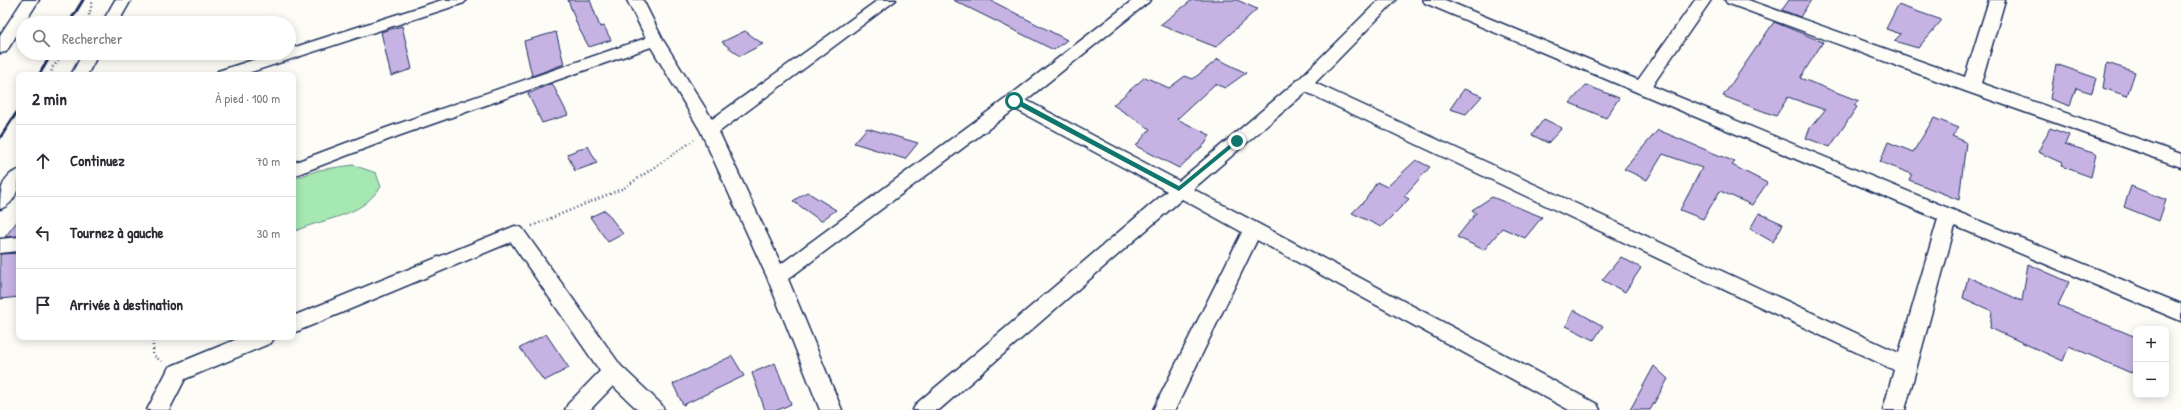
<!DOCTYPE html>
<html lang="fr">
<meta charset="utf-8">
<style>
:root{--surface:#fff;--page:#f7f7f7;--text:#2b2b33;--muted:#7c7c81;--line:#e1e1e2}
body{margin:0;font-family:"Patrick Hand",sans-serif;background:var(--page);color:var(--text)}
.controls{position:absolute;right:12px;bottom:12px;display:grid;overflow:hidden;border-radius:8px;box-shadow:0 2px 10px #0003}
.controls button{width:36px;height:36px;display:grid;place-items:center;padding:0;border:0;border-bottom:1px solid var(--line);background:var(--surface);color:var(--text);font:20px sans-serif}
.stop{position:absolute;width:12px;height:12px;margin:-9px;border:3px solid #0f766e;border-radius:50%;background:#fff}
.stop.end{background:#0f766e;border-color:#fff;box-shadow:0 1px 4px #0008}
.list{margin:0;padding:0;list-style:none}
h2{display:flex;justify-content:space-between;align-items:center;height:52px;margin:0;padding:0 16px;font-size:17px}
h2 small{font-size:13px;font-weight:400;color:var(--muted)}
.list li{display:grid;grid-template-columns:26px 1fr auto;gap:12px;align-items:center;box-sizing:border-box;height:72px;padding:0 16px;border-top:1px solid var(--line)}
.list b{display:block;font-size:15px;white-space:nowrap}
.list em{font-size:13px;font-style:normal;color:var(--muted)}
.icon{flex:none;width:22px;height:22px;fill:none;stroke:currentColor;stroke-width:2;stroke-linecap:round;stroke-linejoin:round}
.map{position:relative;flex:none;width:2181px;height:410px;overflow:hidden}
.search{position:absolute;background:var(--surface);box-shadow:0 2px 10px #0003;left:16px;top:16px;width:280px;height:44px;display:flex;align-items:center;gap:10px;box-sizing:border-box;padding:0 14px;border-radius:22px;color:var(--muted);font-size:15px}
.panel{position:absolute;background:var(--surface);box-shadow:0 2px 10px #0003;left:16px;top:72px;width:280px;height:268px;border-radius:8px}
.map>svg:first-child{display:block}
.green{fill:#a6e8b2;stroke:#608c88}
.building{fill:#c6b3e4;stroke:#1b2f5e}
.lines{fill:none;stroke-linecap:round;stroke-linejoin:round}
.street-casing{stroke:#1b2f5e;stroke-width:3}
.path{stroke:#1b2f5e;stroke-width:2.5;stroke-dasharray:1 3;stroke-linecap:butt}
.street{fill:#fdfcf7;fill-rule:evenodd}
.rail{stroke:#1b2f5e;stroke-width:3}
.route{fill:#0f766e}
</style>
<div class="map">
<svg width="2181" height="410" viewBox="0 0 2181 410">
<rect width="100%" height="100%" fill="#fdfcf7"/>
<filter id="ink" filterUnits="userSpaceOnUse"><feTurbulence type="fractalNoise" baseFrequency=".025" numOctaves="2"/><feDisplacementMap in="SourceGraphic" scale="8" xChannelSelector="R" yChannelSelector="G"/><feConvolveMatrix kernelMatrix="1 2 1 2 8 2 1 2 1" color-interpolation-filters="sRGB"/></filter>
<g filter="url(#ink)">
<!-- green -->
<path class="green" d="M353,165L376,173L381,187C376,193 370,200 363,205C342,219 316,221 293,232V179L319,170Z"/>
<!-- building -->
<g class="building">
<path d="M568,0H590L600,27L604,26L611,40L589,47L578,27Z"/>
<path d="M953,0H990L1067,40L1054,50Z"/>
<path d="M1192,0H1237L1257,9L1216,47L1160,25Z"/>
<path d="M1789,0H1811L1800,17L1782,10Z"/>
<path d="M1898,5L1942,20L1918,48L1894,41L1901,34L1886,29Z"/>
<path d="M1774,22L1823,42L1800,78L1859,101L1854,105L1857,107L1830,147L1806,138L1810,128L1825,110L1788,97L1776,116L1723,96Z"/>
<path d="M402,26L412,69L391,76L381,32Z"/>
<path d="M745,31L763,44L740,56L722,42Z"/>
<path d="M556,32L564,64L532,76L524,41Z"/>
<path d="M1218,59L1246,73L1225,88L1215,84L1177,119L1210,135L1205,144L1179,168L1136,146L1150,129L1113,105L1145,77L1169,88L1185,76L1193,79Z"/>
<path d="M2107,63L2135,72L2127,96L2103,88Z"/>
<path d="M2056,64L2096,78L2092,93L2076,88L2070,106L2050,99Z"/>
<path d="M552,83L568,115L542,123L528,94Z"/>
<path d="M1586,85L1619,98L1606,118L1570,103Z"/>
<path d="M1464,89L1482,96L1466,114L1450,109Z"/>
<path d="M1934,118L1959,128L1952,136L1966,142L1959,200L1909,180L1912,174L1880,162L1888,142L1913,152Z"/>
<path d="M1544,119L1562,128L1548,143L1532,135Z"/>
<path d="M867,128L918,143L905,159L854,143Z"/>
<path d="M2050,128L2069,135L2065,144L2096,154L2091,177L2061,166L2062,163L2038,152Z"/>
<path d="M1658,130L1735,162L1732,165L1767,183L1752,205L1720,191L1703,219L1680,210L1702,168L1663,154L1647,180L1624,169Z"/>
<path d="M588,146L597,163L575,171L567,154Z"/>
<path d="M1416,160L1430,167L1404,196L1409,199L1381,227L1352,213L1366,199L1377,182L1387,187Z"/>
<path d="M2131,186L2166,200L2159,221L2124,207Z"/>
<path d="M807,192L836,210L821,221L793,201Z"/>
<path d="M1492,197L1542,217L1525,238L1502,228L1484,250L1457,237L1476,213L1472,210Z"/>
<path d="M605,210L623,234L608,242L590,217Z"/>
<path d="M1759,213L1783,224L1773,242L1750,229Z"/>
<path d="M19,219V236L5,237Z"/>
<path d="M19,253V297L0,299V254Z"/>
<path d="M1621,257L1641,268L1625,292L1602,280Z"/>
<path d="M2028,264L2069,282L2058,305L2136,337V364L2131,373L2069,346L2063,361L1990,328L1992,311L1963,298L1968,277L2022,301Z"/>
<path d="M1574,310L1603,326L1594,340L1566,326Z"/>
<path d="M546,334L569,368L544,381L520,348Z"/>
<path d="M732,356L744,376L683,405L673,384Z"/>
<path d="M775,363L791,404L778,410H765L752,373Z"/>
<path d="M1654,366L1668,379L1650,410H1630Z"/>
</g>
<g class="lines">
<defs>
<g id="street">
<path d="M23,0H39L6,52L0,53V35Z"/>
<path d="M115,0H131L118,23H102Z"/>
<path d="M442,0H466L464,3L242,75H216L218,71L275,53H289V49Z"/>
<path d="M627,0H643L663,40L712,119L878,0H896L719,132L781,264L1008,97L1133,0H1151L1026,100L1179,181L1298,80L1379,0H1396L1315,83L1899,353L1938,219L1425,3L1423,0H1445L1638,80L1695,0H1711L1652,86L2181,304V321L1955,226L1905,410H1883L1894,370L1306,92L1193,189L1597,404L1600,410H1569L1257,240L1175,410H1153L1242,232L1182,199L939,410H913L916,404L1167,191L1015,109L788,279L842,410H820L767,277L700,130L651,47L398,136L293,176V163L386,128L646,38Z"/>
<path d="M1725,0H1748L1965,77L1989,0H2005L1981,83L2181,154V167L1965,91L1727,3Z"/>
<path d="M83,53H99L87,75H71Z"/>
<path d="M19,170C19,185 18,203 0,209C0,193 1,175 19,170Z"/>
<path d="M515,226L522,228L621,366L661,404L664,410H638L613,386L590,410H565L568,404L600,371L511,242L293,333V316Z"/>
<path d="M19,237V251L0,253V239Z"/>
<path d="M242,337H275L271,343L185,379L169,410H147L169,367Z"/>
</g>
</defs>
<!-- street casing -->
<use href="#street" class="street-casing"/>
<!-- path -->
<g class="path">
<path d="M87,23L93,0"/>
<path d="M50,75L53,67L65,53"/>
<path d="M532,226L624,188L694,140"/>
<path d="M153,337V355L162,362"/>
</g>
<!-- street -->
<use href="#street" class="street"/>
<!-- rail -->
<g class="rail">
<path d="M69,23L83,0"/>
<path d="M39,75L52,53"/>
<path d="M0,138L19,109"/>
</g>
</g>
</g>
<!-- route -->
<path class="route" d="M1012,99H1017L1179,186L1235,140L1240,141L1179,191L1012,102Z"/>
</svg>
<div class="controls">
<button>+</button>
<button>−</button>
</div>
<div class="stop" style="left:1014px;top:101px"></div>
<div class="stop end" style="left:1237px;top:141px"></div>
<div class="search"><svg class="icon" aria-label="search" viewBox="0 0 24 24"><circle cx="10" cy="10" r="6"/><path d="M15 15l6 6"/></svg>Rechercher</div>
<section class="panel">
<h2>2 min<small>À pied · 100 m</small></h2>
<ul class="list">
<li><svg class="icon" aria-label="ahead" viewBox="0 0 24 24"><path d="M12 20V5M6 11l6-6 6 6"/></svg><div><b>Continuez</b></div><em>70 m</em></li>
<li><svg class="icon" aria-label="left" viewBox="0 0 24 24"><path d="M17 20v-9H6M10 6l-5 5 5 5"/></svg><div><b>Tournez à gauche</b></div><em>30 m</em></li>
<li><svg class="icon" aria-label="arrive" viewBox="0 0 24 24"><path d="M6 21V4h12l-3 4 3 4H6"/></svg><div><b>Arrivée à destination</b></div></li>
</ul>
</section>
</div>
